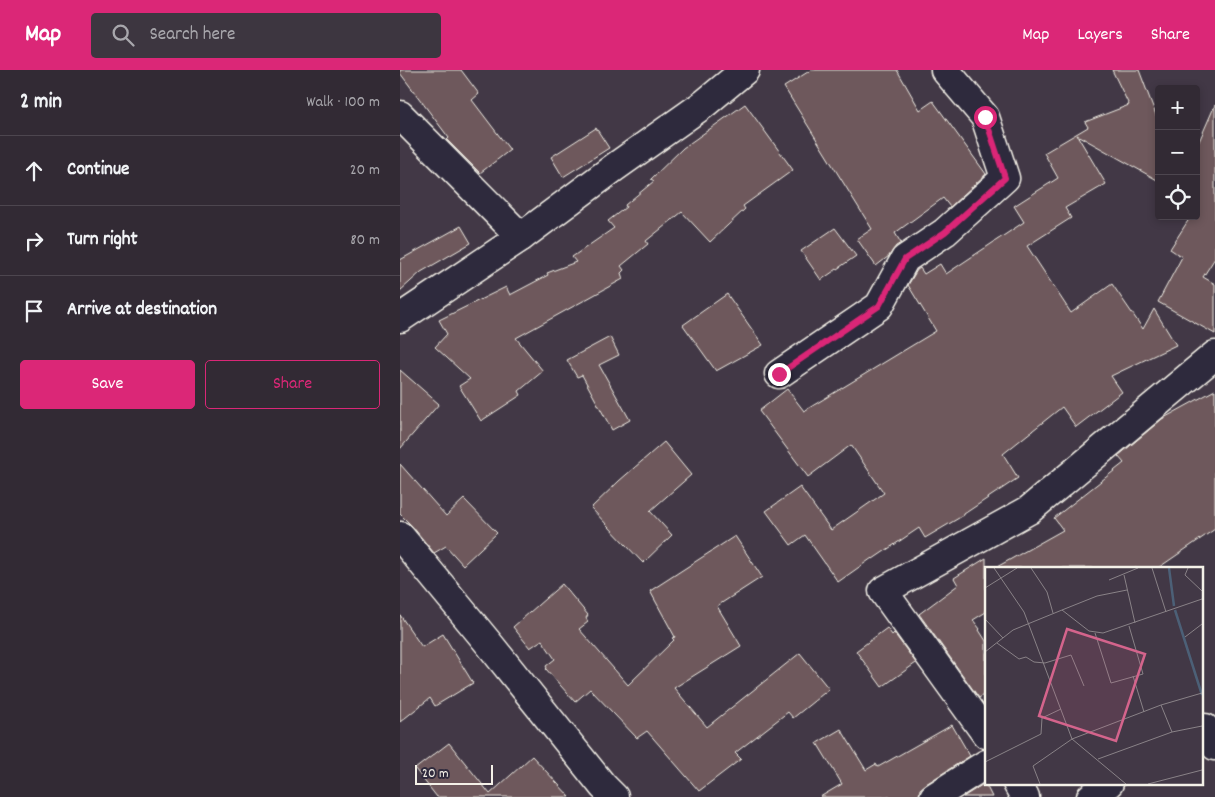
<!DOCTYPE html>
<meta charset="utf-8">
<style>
:root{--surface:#322a34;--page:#3d3640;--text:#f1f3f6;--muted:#a8a7ac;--line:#4d464f;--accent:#db2777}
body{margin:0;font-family:Dekko,sans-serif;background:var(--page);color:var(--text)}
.controls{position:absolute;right:15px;top:15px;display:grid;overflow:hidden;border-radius:5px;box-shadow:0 2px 8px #0003}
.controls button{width:45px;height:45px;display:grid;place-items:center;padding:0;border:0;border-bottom:1px solid var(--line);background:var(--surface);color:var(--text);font:25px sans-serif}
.scale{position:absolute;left:15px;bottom:12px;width:78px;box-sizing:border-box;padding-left:5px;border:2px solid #f4f1e8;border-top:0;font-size:14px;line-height:18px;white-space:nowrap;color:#f4f1e8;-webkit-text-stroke:4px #2f2a3d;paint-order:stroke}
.stop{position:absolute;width:15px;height:15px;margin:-11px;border:4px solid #db2777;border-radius:50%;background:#fff}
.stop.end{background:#db2777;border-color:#fff;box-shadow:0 1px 5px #0008}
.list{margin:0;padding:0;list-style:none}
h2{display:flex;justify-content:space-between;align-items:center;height:65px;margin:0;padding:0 20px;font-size:21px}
h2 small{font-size:16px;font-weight:400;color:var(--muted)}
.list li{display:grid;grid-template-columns:32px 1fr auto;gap:15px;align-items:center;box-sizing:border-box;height:70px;padding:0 20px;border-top:1px solid var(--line)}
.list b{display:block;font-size:19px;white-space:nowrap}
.list em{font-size:16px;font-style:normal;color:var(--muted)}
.actions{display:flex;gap:10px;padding:15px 20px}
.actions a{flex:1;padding:11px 0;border:1px solid var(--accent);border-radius:5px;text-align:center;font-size:18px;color:var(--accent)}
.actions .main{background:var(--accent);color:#fff}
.icon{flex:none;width:28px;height:28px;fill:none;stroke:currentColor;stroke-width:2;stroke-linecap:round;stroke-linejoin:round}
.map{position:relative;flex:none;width:815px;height:727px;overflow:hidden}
header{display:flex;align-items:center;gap:30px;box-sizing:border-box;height:70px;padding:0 25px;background:var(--accent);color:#fff}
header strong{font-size:24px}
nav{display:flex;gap:28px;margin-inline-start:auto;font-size:18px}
.search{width:350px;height:45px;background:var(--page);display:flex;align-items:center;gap:12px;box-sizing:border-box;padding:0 18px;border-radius:5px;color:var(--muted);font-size:19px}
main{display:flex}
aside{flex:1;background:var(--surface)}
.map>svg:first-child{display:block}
.building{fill:#6e595b;stroke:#f4f1e8}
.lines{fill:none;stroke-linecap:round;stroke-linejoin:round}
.minor-casing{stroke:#f4f1e8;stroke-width:31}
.minor{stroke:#2f2a3d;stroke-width:28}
.route{stroke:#db2777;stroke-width:6}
.inset-river{fill:none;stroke:#4c6077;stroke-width:2.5}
.inset-road{fill:none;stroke:#898287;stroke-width:1}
.view{fill:#d4648c;fill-opacity:0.15;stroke:#d4648c;stroke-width:2.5}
.inset-edge{fill:none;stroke:#f4f1e8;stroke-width:2.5}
</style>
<header>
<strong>Map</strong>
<div class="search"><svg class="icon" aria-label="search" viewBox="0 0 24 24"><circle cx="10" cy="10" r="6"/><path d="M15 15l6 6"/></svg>Search here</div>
<nav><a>Map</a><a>Layers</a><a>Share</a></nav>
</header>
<main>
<aside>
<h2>2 min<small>Walk · 100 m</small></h2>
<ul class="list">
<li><svg class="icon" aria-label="ahead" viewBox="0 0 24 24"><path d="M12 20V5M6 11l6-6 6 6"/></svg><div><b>Continue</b></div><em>20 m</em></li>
<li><svg class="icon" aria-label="right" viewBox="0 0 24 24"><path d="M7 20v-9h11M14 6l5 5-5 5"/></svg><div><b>Turn right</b></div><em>80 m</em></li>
<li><svg class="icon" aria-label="arrive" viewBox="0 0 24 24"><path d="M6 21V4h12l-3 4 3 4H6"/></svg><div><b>Arrive at destination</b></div></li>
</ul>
<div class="actions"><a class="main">Save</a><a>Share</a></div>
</aside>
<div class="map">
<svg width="815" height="727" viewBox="0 0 815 727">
<rect width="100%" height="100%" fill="#423846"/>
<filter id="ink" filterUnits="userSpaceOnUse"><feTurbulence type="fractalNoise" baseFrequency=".02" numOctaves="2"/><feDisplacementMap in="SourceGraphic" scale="10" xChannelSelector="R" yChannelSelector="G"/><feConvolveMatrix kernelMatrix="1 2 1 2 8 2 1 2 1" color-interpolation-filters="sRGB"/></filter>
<g filter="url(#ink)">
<!-- building -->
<g class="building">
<path d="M0,0H61L79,24L72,30L110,80L80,103L47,70L49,68L0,3Z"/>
<path d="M411,0H497L520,40L533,31L586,104L550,137L543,128L495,163L501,173L496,176L489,186L476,196L457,169L472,159L384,17Z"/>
<path d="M712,0H739L759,53V111L677,65L706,114L665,138L671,148L627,176L671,243L712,214L743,259L754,239L776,275L711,306L722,322L676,357L662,337L603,384L618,408L564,444V445L525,468L519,458L473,489L472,488L438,512L405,465L391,475L366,441L400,417L431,460L484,423L451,375L408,407L359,341L387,319L404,341L536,261L508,215L517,200L520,198L524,204L540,194L546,204L624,152L614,136L658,108L644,83L688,57L685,52L729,35Z"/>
<path d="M345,34L393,100L343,136L345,139L310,172L282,142L246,171L248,174L221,196L224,200L221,203L223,209L116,268L143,301L119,321L121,325L81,351L59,316L70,309L35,277L47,264L39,250L106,217L110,225L148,205L147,203L176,192L172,187L214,158L208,151L226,137L225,135L254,111L251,109L283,78Z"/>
<path d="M815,35V188L803,207L815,214V264L758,232L782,187L770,179L791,146H796V138L799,134L796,132V75L797,76Z"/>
<path d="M196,58L209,78L163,107L151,87Z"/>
<path d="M61,156L71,173L21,202L0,221V190Z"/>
<path d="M435,158L456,186L421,210L401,181Z"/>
<path d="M327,224L363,275L316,301L283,255Z"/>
<path d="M210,267L219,285L199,295L230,350L212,360L182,305L177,307L167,290Z"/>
<path d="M0,300L39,334L0,379Z"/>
<path d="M815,320V459L758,498H595L663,460L654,448L724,393L718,386L762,349Z"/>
<path d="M264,372L291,405L250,441L272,465L243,493L191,438L219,411Z"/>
<path d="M0,394L46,446L64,429L97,463L63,495L46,476L34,483L12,456L0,444Z"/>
<path d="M335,466L362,507L317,536L341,576L274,618L307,657L400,583L429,619L393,648L388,642L335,683L341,689L299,721L247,661L237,668L190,619L175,632L146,599L147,598L146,596L155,589L142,570L130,578L113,557L162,514L188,545L186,548L188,552L179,559L228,615L274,570L272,568L275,567L250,521Z"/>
<path d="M586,488V542L573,550L580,559L579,560L586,571V623L579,628L519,544L558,515L554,508Z"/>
<path d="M0,545L22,577L43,564L73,613L35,636L30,628L0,652Z"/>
<path d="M487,558L492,565L494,563L516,593L482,617L456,581Z"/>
<path d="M552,655L570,686L526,714L520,719L519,726L516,727H420L442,714L417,673L441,659L466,700L476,694L478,697Z"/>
<path d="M49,673L90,724L132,686L170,727H37L15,699Z"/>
<path d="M585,713L592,727H563Z"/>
</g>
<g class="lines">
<defs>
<g id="minor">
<path d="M0,45L121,167"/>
<path d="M0,248L121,167L215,97L304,34L345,0"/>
<path d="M379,304L479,236L505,189L545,162L605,108L585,47L545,0"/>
<path d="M0,466L90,575L203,716L214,727"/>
<path d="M805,658L815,676"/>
<path d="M586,664L483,521L629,440L815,285"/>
<path d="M617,713L625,727"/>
<path d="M534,727L586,694"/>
<path d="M691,727L709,713"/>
</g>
</defs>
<!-- minor casing -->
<use href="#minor" class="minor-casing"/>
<!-- minor -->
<use href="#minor" class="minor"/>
</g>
</g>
<g class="lines" filter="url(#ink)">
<!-- route -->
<path class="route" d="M379,304L479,236L505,189L545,162L605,108L585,47"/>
</g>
<!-- overview -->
<g transform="translate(585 497)">
<rect width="218" height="218" fill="#423846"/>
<path class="inset-river" d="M184,1L189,39M190,43L217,128"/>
<path class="inset-road" d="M9,1L39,45L87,172L141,217M46,1L62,25L68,46M167,1L181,45M203,1L200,8L217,24M139,8L150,56M124,13L153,1M0,21L32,1M77,43L112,29L142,23M0,52L18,71M110,66L126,116L158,107L144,59M200,70L217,57M12,76L34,92L41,90L49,95L60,96L86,88L99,119M0,85L28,63L77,43L104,64L118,66L217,32M148,109L159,145M176,138L187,165M113,192L187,165L217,159M0,195L56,167L57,151L76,142M55,217L48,199L87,172L176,138L217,126M163,217L217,203"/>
<path class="view" d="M82,62L160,87L131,174L54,149Z"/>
<rect width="218" height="218" class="inset-edge"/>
</g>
</svg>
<div class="controls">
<button>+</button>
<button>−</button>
<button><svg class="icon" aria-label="locate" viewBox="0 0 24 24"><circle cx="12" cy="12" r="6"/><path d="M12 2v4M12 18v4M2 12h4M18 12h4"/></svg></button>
</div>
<div class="scale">20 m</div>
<div class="stop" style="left:585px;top:47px"></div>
<div class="stop end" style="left:379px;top:304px"></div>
</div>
</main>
